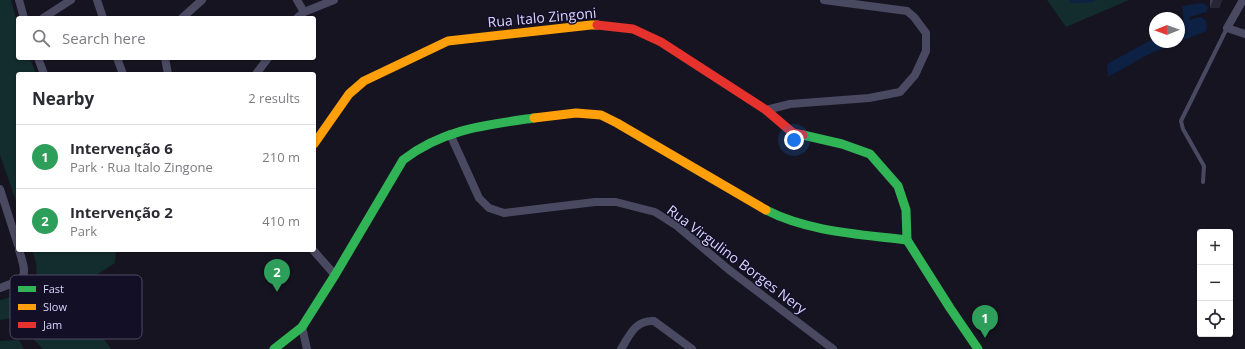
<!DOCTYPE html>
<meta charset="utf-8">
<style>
:root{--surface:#fff;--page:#f2f2f3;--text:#2b2b33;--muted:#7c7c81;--line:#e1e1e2;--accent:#2563eb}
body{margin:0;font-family:"Open Sans",sans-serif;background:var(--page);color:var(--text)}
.controls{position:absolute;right:12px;bottom:12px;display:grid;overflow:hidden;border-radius:4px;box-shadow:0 1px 3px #0004}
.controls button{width:36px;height:36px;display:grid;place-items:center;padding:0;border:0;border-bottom:1px solid var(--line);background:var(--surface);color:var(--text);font:20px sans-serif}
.compass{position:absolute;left:1149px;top:12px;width:36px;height:36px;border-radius:50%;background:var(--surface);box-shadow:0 1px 3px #0004;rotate:269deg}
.you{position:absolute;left:794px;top:140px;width:14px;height:14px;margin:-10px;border:3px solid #fff;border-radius:50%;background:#1a73e8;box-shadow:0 0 0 6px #1a73e833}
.badge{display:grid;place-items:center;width:26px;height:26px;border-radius:50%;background:var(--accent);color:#fff;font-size:13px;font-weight:700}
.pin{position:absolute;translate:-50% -33px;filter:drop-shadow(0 1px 2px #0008)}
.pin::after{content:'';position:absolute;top:21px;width:14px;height:12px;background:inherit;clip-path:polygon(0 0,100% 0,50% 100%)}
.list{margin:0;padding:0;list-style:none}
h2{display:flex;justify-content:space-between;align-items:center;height:52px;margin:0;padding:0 16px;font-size:17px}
h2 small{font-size:13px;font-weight:400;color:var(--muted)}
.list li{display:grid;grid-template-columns:26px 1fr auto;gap:12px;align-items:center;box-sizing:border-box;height:64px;padding:0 16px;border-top:1px solid var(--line)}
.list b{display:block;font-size:15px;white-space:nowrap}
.list p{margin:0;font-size:13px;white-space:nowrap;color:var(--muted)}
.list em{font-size:13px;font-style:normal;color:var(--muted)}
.icon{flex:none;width:22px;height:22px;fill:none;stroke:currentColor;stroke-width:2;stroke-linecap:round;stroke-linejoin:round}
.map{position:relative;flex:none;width:1245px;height:349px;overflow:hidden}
.search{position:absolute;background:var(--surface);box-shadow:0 1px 3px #0004;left:16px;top:16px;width:300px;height:44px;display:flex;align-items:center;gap:10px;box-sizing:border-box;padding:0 14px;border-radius:4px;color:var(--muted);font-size:15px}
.panel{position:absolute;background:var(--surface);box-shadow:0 1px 3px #0004;left:16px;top:72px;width:300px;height:180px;border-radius:4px}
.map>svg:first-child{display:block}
.green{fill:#132c2d}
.water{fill:#0d2144}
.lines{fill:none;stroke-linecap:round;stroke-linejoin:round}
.stream{stroke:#0d2144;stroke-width:2.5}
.lane{stroke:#4a4962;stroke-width:4}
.street{stroke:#4a4962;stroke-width:8}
.fast{stroke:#30b455;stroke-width:9}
.slow{stroke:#ff9f0a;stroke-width:9}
.jam{stroke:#e5322d;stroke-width:9}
.wall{fill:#403d50}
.shaded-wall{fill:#282635}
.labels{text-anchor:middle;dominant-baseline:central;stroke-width:3;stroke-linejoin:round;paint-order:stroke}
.street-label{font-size:14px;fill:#d9d4ff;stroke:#130f26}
.key{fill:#130f26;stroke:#4e4a67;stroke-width:1}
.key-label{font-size:11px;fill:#d9d4ff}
</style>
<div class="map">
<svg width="1245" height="349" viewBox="0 0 1245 349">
<rect width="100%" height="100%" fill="#161421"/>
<!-- green -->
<g class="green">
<path d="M0,0H11L18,26V58H30L36,74H18V207L0,155Z"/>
<path d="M1047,0H1129L1066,27Z"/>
<path d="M32,250H116L115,263L83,284L66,286L111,349H43L13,318L0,320V300L27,292L37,280L36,262Z"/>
<path d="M19,340L24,349H0V341Z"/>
</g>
<!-- water -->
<g class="water">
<path d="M1201,3L1206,5L1208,8L1206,12L1190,17L1189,20L1201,17C1208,21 1207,24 1206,31L1179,42V25L1184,23L1182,6Z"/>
<path d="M1155,38V42H1178L1149,54L1108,77L1107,64Z"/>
</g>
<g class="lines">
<!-- stream -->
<path class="stream" d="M1071,0L1072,2L1092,1L1094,0"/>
<!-- lane -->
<path class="lane" d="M1203,182L1204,166L1183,129L1181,121L1227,28"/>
<!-- street -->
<g class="street">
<path d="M19,0L24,18"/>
<path d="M97,0L103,18"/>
<path d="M297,0L304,12"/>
<path d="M1243,0L1227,28L1245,34"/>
<path d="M43,18L71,0"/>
<path d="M182,18L202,0"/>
<path d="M297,18L304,12L334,0"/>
<path d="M38,58L44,74"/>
<path d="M117,58L123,74"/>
<path d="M165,58L168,74"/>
<path d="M256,74L268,58"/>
<path d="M766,110L790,104L869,98L900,92L915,75L926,51V33L914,17L907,11L824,0"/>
<path d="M450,134L479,198L489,208L504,213L595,202H616L655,212L677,226L728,269L833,349"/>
<path d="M0,189L18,245"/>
<path d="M313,250L335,275"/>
<path d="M0,288C27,278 28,278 19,250"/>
<path d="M302,327L307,349"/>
<path d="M621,349C630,335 635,320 654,321L692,349"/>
</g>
<!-- fast -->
<g class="fast">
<path d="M803,135L842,144L870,154L898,186L906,210L907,240L950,308L978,349"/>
<path d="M766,210C809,232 859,234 907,240"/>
<path d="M274,349L302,327L335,275L403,160C443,129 486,125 534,118"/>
</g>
<!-- slow -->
<g class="slow">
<path d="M534,118L576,113L601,115L617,123L766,210"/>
<path d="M314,144L349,94L364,81L448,41L591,25H597"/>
</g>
<!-- jam -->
<path class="jam" d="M597,25L633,29L661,42L766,110L793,133L803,135"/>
</g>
<!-- wall -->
<path class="wall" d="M1210,0H1222L1219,8H1210Z"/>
<!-- shaded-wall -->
<path class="shaded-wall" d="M1213,0H1222L1219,8H1210Z"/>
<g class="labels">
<!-- street labels -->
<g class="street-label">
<text transform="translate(542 17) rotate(-5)">Rua Italo Zingoni</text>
<text transform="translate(737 259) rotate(37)">Rua Virgulino Borges Nery</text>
</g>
</g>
<!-- legend -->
<rect x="10" y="275" width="132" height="64" rx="6" class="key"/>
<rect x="18" y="286" width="18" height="6" fill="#30b455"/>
<rect x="18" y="304" width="18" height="6" fill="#ff9f0a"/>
<rect x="18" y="322" width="18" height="6" fill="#e5322d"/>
<g class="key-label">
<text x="43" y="293">Fast</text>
<text x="43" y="311">Slow</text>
<text x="43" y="329">Jam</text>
</g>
</svg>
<div class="controls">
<button>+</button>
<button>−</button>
<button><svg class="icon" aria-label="locate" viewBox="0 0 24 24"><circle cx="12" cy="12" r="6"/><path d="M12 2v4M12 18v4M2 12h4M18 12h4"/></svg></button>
</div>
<svg class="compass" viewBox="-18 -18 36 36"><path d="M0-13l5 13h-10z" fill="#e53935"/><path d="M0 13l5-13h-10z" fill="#7c7c81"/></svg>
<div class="you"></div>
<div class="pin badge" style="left:985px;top:338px;background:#2e9e5b">1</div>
<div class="pin badge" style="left:277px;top:292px;background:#2e9e5b">2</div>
<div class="search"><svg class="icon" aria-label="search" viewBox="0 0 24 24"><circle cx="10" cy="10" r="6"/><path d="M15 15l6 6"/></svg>Search here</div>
<section class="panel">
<h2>Nearby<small>2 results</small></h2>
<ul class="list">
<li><span class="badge" style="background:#2e9e5b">1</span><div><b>Intervenção 6</b><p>Park · Rua Italo Zingone</p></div><em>210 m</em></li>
<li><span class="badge" style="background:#2e9e5b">2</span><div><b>Intervenção 2</b><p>Park</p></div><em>410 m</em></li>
</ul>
</section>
</div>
